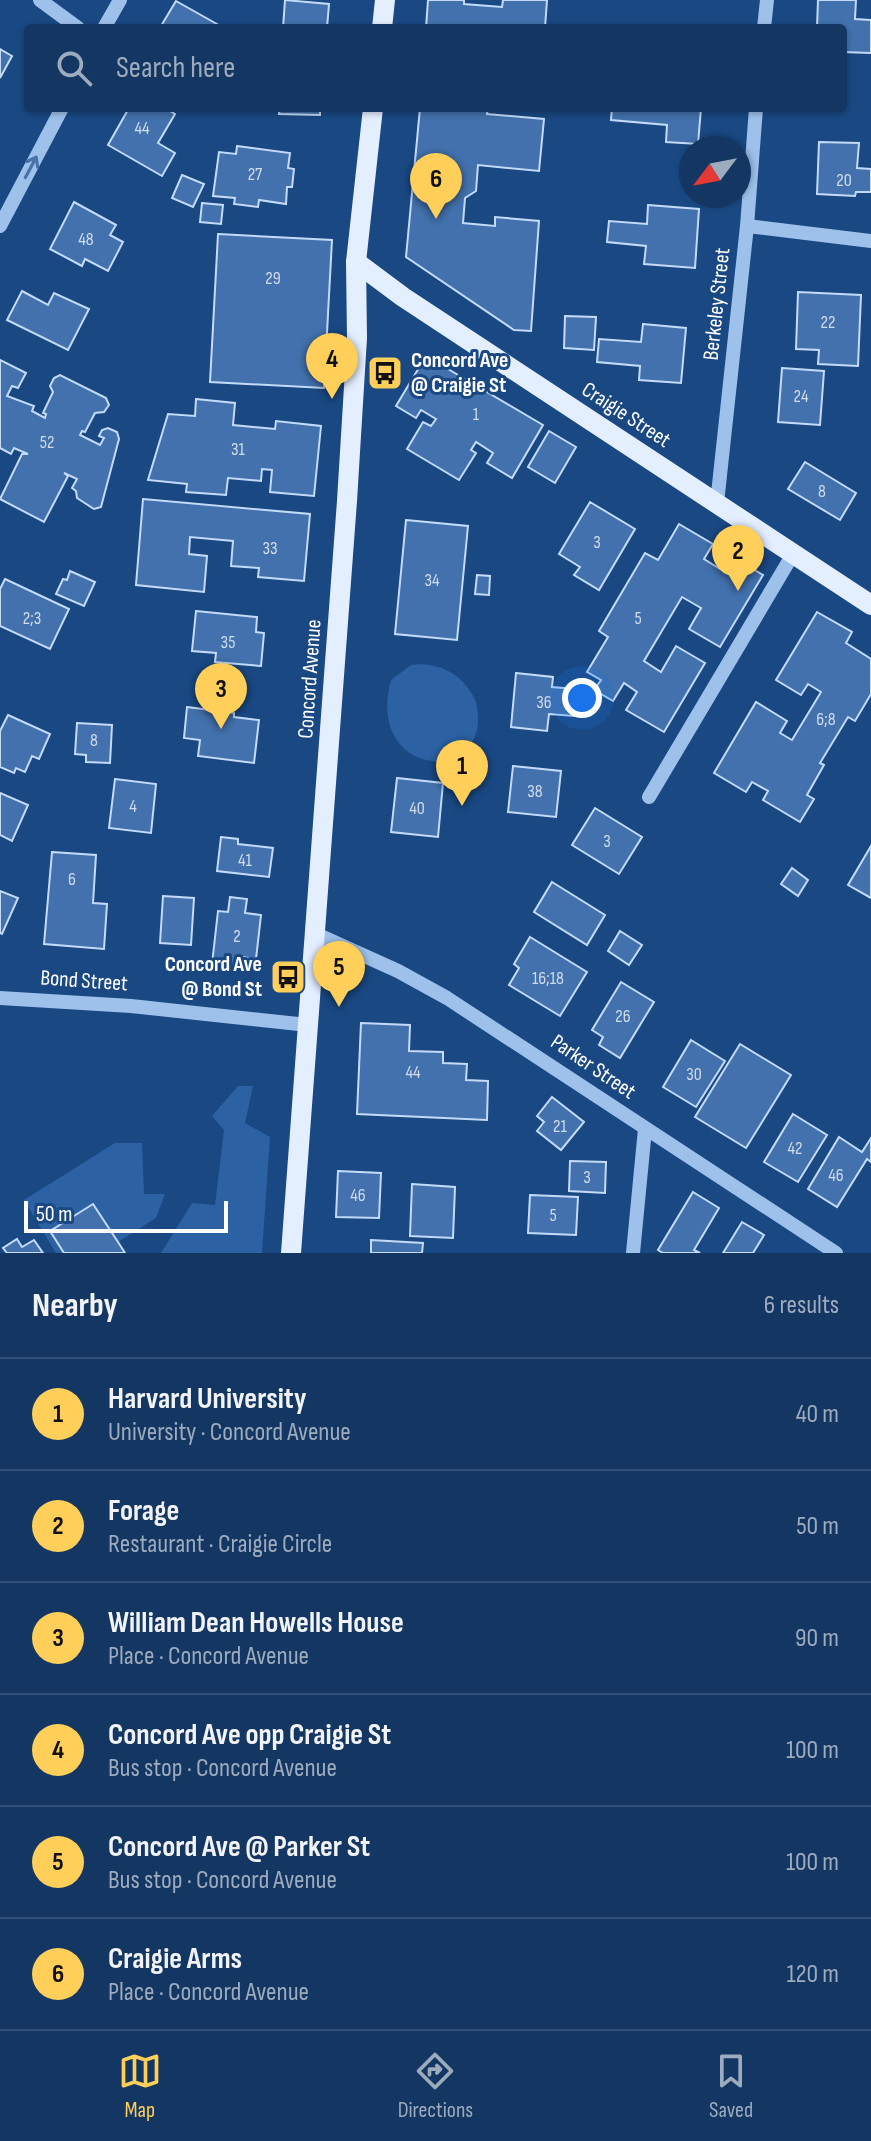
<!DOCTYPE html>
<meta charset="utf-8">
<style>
:root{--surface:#133662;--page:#20416b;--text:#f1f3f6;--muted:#9dabbe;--line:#325077;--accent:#ffcf59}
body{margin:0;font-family:"Sofia Sans Condensed",sans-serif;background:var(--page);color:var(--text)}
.compass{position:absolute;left:679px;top:136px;width:72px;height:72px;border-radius:50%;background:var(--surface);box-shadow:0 2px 6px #0004;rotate:238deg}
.scale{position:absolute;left:24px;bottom:20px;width:204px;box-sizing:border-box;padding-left:8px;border:4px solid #fff;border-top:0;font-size:22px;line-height:28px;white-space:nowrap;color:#fff;-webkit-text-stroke:6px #194883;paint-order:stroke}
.you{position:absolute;left:582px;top:698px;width:28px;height:28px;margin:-20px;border:6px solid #fff;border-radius:50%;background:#1a73e8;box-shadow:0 0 0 12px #1a73e833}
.badge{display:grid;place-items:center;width:52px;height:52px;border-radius:50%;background:var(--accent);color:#111;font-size:26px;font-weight:700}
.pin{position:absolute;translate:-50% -66px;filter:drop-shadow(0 2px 4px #0008)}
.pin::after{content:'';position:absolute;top:42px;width:28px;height:24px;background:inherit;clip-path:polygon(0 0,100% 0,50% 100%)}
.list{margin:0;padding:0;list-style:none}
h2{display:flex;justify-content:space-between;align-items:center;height:104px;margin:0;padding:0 32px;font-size:34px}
h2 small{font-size:26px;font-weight:400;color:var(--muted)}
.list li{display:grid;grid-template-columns:52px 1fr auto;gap:24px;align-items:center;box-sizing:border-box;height:112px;padding:0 32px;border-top:2px solid var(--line)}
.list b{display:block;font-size:30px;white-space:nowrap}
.list p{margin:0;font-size:26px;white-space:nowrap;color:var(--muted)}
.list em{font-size:26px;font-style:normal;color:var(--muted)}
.icon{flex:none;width:44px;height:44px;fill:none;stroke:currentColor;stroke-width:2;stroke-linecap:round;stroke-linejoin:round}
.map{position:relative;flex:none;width:871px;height:1253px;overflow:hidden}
.search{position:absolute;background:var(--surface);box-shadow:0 2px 6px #0004;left:24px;right:24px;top:24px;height:88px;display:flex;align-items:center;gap:20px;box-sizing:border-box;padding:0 28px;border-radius:8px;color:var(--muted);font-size:30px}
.sheet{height:776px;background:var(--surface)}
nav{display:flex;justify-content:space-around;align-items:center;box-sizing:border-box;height:112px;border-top:2px solid var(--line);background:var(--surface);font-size:22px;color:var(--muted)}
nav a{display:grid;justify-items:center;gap:4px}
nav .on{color:var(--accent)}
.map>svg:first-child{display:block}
.green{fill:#2c61a3}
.building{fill:#4271ad;stroke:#c3dbf9;stroke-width:2}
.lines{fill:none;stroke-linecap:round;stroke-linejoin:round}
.minor{stroke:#9ec1ec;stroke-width:14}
.major{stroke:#e3eeff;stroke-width:20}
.oneway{stroke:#4872a8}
.labels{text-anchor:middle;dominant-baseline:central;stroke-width:6;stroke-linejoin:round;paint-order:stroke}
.number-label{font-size:18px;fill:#d0dcea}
.street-label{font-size:22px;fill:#fff;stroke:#194883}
.poi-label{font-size:22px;font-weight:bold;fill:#fff;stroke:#194883;text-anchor:start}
</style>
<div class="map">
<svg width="871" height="1253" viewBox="0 0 871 1253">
<rect width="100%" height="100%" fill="#194883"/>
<!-- green -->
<g class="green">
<path d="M421,664C444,666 460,674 472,694C478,703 478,713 478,723C473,785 366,772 391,680L411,665Z"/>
<path d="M238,1086H253L245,1123L270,1137L262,1253H161L192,1203L215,1205L224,1130L212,1116Z"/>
<path d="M115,1143H142L144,1194H165L156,1218L118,1242L93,1204L50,1231L64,1253H56L24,1200Z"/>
</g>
<!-- building -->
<g class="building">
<path d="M285,0L329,4L327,28H283Z"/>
<path d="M428,0H464V4L502,7L503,0H547L545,28H426Z"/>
<path d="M818,0H856L855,19L871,20V53L843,52V28H817Z"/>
<path d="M176,1L224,28L161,26Z"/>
<path d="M0,49L12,56L0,78Z"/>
<path d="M129,108H165L175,114L158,143L175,153L162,176L108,145Z"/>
<path d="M280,108H320V115L279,114Z"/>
<path d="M420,108H488L487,114L544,119L539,171L478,165L476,191L465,198L463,223L495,226V217L539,221L531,331L514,330L406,257Z"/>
<path d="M612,108H701L698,144L666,142L667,125L611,120Z"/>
<path d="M819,142L859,143L857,168L871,169V192H856L855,196L817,194Z"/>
<path d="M237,146L290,153L288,168L294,169L292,187H287L286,204L259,200L258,207L234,204L235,198L213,196L219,152L236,154Z"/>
<path d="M182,175L204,184L193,207L172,198Z"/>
<path d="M74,202L116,225L110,235L123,242L108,271L85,259L82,266L50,249Z"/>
<path d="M202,203L223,205L221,224L200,222Z"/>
<path d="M648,205L699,209L695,268L644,264L646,246L607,242L609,221L647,224Z"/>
<path d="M218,234L332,240L324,388L210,382Z"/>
<path d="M22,291L48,305L54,293L89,309L68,350L7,320Z"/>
<path d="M798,292L861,295L858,366L818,364L819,350L796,349Z"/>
<path d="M565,316L596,317L594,350L564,348Z"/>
<path d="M643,324L686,328L681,383L639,380L640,366L597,362L599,339L641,342Z"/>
<path d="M426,356L543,425L512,478L487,463L493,453L476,442L471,450L476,453L459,480L407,449L423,422L431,426L436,419L421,410L416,418L396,406Z"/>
<path d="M0,360L26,373L18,388L12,386L7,396L34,406L32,411L45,418L46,414L43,413L53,392L50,386L54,378L60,375L106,398L109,405L104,412L95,413L85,432L82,431L80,435L100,445L104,438L99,436L102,430L108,428L117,432L119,439L101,507L94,509L77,498L76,491L72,488L77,479L64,473L68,476L44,522L0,499L22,454H28L14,448L11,454L0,448Z"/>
<path d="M782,368L824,371L820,425L778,422Z"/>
<path d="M196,399L235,403L233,425L275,429L276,421L321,426L314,496L270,492L272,470L262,469L261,481L228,478L226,495L186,492L187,484L148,480L168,414L195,416Z"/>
<path d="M549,431L576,447L555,483L528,467Z"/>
<path d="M805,462L856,493L840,520L788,489Z"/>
<path d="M143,499L310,514L304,581L258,577L259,568L231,566L233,541L190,537L189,554L207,556L204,592L136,585Z"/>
<path d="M590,502L635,529L599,590L574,575L580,567L559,554Z"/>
<path d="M406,520L468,526L457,640L395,634Z"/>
<path d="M679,524L713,544L704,559L720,569L729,555L763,575L720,647L689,629L701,608L682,597L644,661L661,672L676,646L705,663L664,732L626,710L637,692L624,683L613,701L594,690L601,680L587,672L608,637L599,631L645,553L658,560Z"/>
<path d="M70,571L95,582L84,606L56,594L63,579L67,580Z"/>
<path d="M477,575L490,576L489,595L475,594Z"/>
<path d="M5,579L69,609L50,649L0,626V589Z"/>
<path d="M196,611L257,617L256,632L264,633L261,666L215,662L216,653L192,651Z"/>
<path d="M817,612L852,632L846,643L871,659V694L855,721L848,717L820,763L824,765L807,795L814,799L800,822L763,800L768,791L752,782L746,792L714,773L756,702L787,721L780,733L792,740L821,692L808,684L801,695L776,680Z"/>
<path d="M516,673L553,677L552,687L576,689L574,716L549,714L547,731L511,727Z"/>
<path d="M187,707L234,713V717L259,720L254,763L198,756L200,740L184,738Z"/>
<path d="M8,715L50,734L39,759L32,756L25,772L16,768L14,773L0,767V731Z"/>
<path d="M77,723L112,725L110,763L86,762V755L75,754Z"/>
<path d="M513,766L561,771L556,817L508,812Z"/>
<path d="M397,778L443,783L438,837L391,832Z"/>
<path d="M115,779L156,784L151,833L109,828Z"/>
<path d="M0,793L28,805L12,841L0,835Z"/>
<path d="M595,808L642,837L619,874L572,845Z"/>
<path d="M221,837L238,839V844L273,848L269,877L217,871Z"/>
<path d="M871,846V898L848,885Z"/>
<path d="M52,852L96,855L93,903L107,904L104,949L44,944Z"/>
<path d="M792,868L808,880L798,896L781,884Z"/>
<path d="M552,882L605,915L587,945L534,912Z"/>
<path d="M0,891L18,898L2,934L0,933Z"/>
<path d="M163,896L194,898L191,945L160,943Z"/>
<path d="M230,897L247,899L245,913L261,915L256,959L241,957L240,967L212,964L218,911L228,912Z"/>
<path d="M620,931L642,945L629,965L608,951Z"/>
<path d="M530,937L587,972L560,1016L509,985L519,968L514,964Z"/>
<path d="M621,982L654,1002L620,1058L599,1045L603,1037L592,1030Z"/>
<path d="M361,1023L410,1025L409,1051L443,1052V1063L467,1064L466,1080L488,1081L487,1120L357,1114Z"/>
<path d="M691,1040L725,1061L696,1107L663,1087Z"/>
<path d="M740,1044L791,1075L746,1148L695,1117Z"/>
<path d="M552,1097L584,1122L561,1150L537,1131L544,1122L537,1116Z"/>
<path d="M793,1114L827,1135L798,1182L764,1162Z"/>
<path d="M839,1137L862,1152L871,1138V1162L867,1159L837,1207L808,1189Z"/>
<path d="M570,1161L606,1162L605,1193L569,1191Z"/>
<path d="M338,1171L381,1173L379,1218L336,1217Z"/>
<path d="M412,1184L455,1187L453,1238L410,1236Z"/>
<path d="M693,1192L719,1208L694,1250L700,1253H663L658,1250Z"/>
<path d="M530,1195L578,1197L576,1235L528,1233Z"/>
<path d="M93,1204L118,1242L125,1253H64L50,1231Z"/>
<path d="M742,1222L764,1235L753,1253H723Z"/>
<path d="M17,1239L22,1247L34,1240L43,1253H7L3,1248Z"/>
<path d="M371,1240L423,1243L422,1253H371Z"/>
</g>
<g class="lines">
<!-- minor -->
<g class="minor">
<path d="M40,0L78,28"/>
<path d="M104,28L120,0"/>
<path d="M764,28L767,0"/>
<path d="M0,226L62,108"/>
<path d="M747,226L871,241"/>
<path d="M717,503L747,226L756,108"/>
<path d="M649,797L793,554"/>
<path d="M316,934L398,971L447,998L836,1253"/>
<path d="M0,998L131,1006L308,1025"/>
<path d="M633,1253L645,1129"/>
</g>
<!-- major -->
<g class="major">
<path d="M382,28L385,0"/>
<path d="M356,262L403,297L871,605"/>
<path d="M291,1253L347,501L357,338L356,262L373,108"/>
</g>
</g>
<!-- one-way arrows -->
<defs><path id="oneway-shaft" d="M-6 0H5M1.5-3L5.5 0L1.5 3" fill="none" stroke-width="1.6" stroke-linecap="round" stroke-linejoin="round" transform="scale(2)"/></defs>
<use class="oneway" href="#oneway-shaft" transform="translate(31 167) rotate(-62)"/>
<!-- icons -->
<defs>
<symbol id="bus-square" viewBox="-11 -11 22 22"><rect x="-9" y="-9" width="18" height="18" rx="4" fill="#ffcf59" stroke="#194883"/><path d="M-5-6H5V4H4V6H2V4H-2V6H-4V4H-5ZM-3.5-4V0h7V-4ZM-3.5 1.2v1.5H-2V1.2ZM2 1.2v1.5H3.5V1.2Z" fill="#111"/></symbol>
</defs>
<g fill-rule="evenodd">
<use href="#bus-square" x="365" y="353" width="40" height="40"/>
<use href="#bus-square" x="268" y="957" width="40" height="40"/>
</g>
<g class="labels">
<!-- number labels -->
<g class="number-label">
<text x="142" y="128">44</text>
<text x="255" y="174">27</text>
<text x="844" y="180">20</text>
<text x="86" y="239">48</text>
<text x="273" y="278">29</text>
<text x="828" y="322">22</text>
<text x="801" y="396">24</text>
<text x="476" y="414">1</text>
<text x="47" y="442">52</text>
<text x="238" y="449">31</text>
<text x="822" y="491">8</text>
<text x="597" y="542">3</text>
<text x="270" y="548">33</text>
<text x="432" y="580">34</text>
<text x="32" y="618">2;3</text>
<text x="638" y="618">5</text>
<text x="228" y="642">35</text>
<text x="544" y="702">36</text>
<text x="826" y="719">6;8</text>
<text x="94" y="740">8</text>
<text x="535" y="791">38</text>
<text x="133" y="806">4</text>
<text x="417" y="808">40</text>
<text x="607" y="841">3</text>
<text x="245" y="860">41</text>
<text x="72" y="879">6</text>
<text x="237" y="936">2</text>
<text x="548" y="978">16;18</text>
<text x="623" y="1016">26</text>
<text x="413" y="1072">44</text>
<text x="694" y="1074">30</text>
<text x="560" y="1126">21</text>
<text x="795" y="1148">42</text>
<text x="836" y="1175">46</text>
<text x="587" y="1177">3</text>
<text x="358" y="1195">46</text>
<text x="553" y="1215">5</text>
</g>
<!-- street labels -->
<g class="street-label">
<text transform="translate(717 304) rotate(-84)">Berkeley Street</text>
<text transform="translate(626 415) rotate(33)">Craigie Street</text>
<text transform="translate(310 679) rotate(-86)">Concord Avenue</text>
<text transform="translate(84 981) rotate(4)">Bond Street</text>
<text transform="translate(593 1067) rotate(34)">Parker Street</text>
</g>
<!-- poi labels -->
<g class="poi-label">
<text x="411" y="360">Concord Ave<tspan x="411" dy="25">@ Craigie St</tspan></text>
<text x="262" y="964" text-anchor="end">Concord Ave<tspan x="262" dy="25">@ Bond St</tspan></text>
</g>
</g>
</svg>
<svg class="compass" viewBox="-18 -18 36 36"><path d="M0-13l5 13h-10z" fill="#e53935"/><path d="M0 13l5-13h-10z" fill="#9dabbe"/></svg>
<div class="scale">50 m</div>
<div class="you"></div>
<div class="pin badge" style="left:462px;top:806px">1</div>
<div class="pin badge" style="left:738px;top:591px">2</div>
<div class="pin badge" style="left:221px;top:729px">3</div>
<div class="pin badge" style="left:332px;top:399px">4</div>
<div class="pin badge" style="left:339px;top:1007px">5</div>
<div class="pin badge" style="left:436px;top:219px">6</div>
<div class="search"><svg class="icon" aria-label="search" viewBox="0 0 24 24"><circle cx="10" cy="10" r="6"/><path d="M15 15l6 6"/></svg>Search here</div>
</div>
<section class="sheet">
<h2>Nearby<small>6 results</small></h2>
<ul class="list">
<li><span class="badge">1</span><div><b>Harvard University</b><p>University · Concord Avenue</p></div><em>40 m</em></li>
<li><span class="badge">2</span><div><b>Forage</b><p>Restaurant · Craigie Circle</p></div><em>50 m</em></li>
<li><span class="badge">3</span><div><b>William Dean Howells House</b><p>Place · Concord Avenue</p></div><em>90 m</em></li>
<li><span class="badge">4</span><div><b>Concord Ave opp Craigie St</b><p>Bus stop · Concord Avenue</p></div><em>100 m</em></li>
<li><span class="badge">5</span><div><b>Concord Ave @ Parker St</b><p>Bus stop · Concord Avenue</p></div><em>100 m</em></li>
<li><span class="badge">6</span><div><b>Craigie Arms</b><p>Place · Concord Avenue</p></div><em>120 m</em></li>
</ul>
</section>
<nav>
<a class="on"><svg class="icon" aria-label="map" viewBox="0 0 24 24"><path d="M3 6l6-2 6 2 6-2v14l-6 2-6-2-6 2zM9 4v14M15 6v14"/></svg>Map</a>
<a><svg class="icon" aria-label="directions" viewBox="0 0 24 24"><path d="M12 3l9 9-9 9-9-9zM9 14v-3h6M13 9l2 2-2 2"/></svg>Directions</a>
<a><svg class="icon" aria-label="saved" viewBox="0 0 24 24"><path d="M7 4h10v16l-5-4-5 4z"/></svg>Saved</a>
</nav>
